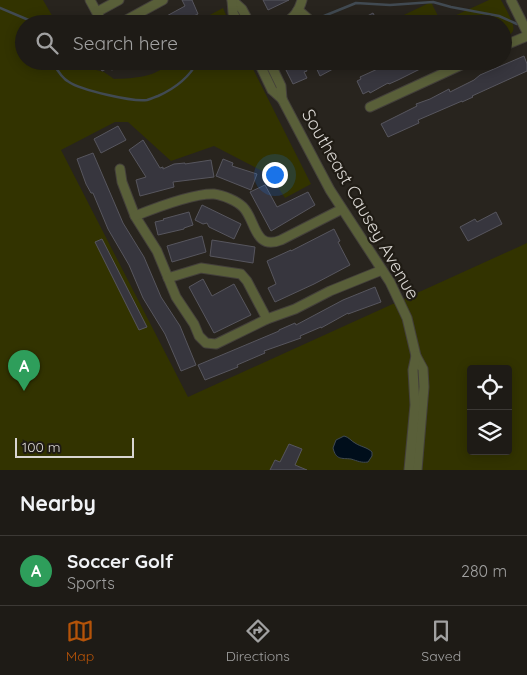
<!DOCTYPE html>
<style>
:root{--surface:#1e1b16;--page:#26241f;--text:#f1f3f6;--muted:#a1a1a1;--line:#3c3935;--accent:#b45309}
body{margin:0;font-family:Quicksand,sans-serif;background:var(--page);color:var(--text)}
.controls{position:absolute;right:15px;bottom:15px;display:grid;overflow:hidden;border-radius:5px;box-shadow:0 2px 12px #0003}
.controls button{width:45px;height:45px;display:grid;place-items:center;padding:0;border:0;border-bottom:1px solid var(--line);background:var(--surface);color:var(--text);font:25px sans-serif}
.scale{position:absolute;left:15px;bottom:12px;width:119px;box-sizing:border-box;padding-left:5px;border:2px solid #d8d5d1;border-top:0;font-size:14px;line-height:18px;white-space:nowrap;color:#d8d5d1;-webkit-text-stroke:4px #1f1b14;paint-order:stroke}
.you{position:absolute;left:274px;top:174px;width:18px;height:18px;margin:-12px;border:4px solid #fff;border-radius:50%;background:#1a73e8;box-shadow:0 0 0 8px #1a73e833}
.badge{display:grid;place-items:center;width:32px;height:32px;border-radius:50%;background:var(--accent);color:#fff;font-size:16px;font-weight:700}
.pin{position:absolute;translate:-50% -41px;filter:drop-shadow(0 1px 2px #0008)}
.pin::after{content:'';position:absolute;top:26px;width:18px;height:15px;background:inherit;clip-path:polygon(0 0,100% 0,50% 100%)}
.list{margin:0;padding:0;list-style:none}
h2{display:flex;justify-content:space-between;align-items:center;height:65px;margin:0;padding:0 20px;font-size:21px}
h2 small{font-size:16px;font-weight:400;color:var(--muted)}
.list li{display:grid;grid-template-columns:32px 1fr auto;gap:15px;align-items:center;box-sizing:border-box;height:70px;padding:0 20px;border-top:1px solid var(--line)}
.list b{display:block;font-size:19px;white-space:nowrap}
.list p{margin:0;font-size:16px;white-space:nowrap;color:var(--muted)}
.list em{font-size:16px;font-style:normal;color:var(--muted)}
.icon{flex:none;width:28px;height:28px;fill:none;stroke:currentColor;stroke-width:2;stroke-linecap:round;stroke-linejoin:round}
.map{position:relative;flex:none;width:527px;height:470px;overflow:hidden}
.search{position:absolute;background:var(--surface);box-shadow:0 2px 12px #0003;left:15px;right:15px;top:15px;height:55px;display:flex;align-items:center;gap:12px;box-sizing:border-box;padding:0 18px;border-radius:28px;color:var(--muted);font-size:19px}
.sheet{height:135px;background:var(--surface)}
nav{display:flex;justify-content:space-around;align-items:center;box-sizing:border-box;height:70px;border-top:1px solid var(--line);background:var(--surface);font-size:14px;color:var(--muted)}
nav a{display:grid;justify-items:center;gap:2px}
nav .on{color:var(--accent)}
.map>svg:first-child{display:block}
.green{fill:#323300;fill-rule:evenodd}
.water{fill:#000e1b;stroke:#414a52}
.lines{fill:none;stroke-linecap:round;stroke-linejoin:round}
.stream{stroke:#414a52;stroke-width:2.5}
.building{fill:#37363e;stroke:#57565e}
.minor-casing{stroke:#44403b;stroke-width:11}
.minor{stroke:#595f39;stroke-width:9}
.labels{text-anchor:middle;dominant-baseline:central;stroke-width:4.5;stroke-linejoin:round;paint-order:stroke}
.street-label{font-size:18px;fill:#d8d5d1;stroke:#1f1b14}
</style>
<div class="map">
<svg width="527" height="470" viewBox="0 0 527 470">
<rect width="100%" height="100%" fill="#28241e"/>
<!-- green -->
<g class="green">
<path d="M0,0H43L57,24H24V61H79L81,66L104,72L114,79C135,78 156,78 171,61H249L311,184L285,198L270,175L214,146L171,161L128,122H115L61,150L188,397L527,243V470H0ZM471,369H508V451H471Z"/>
<path d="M489,0H501C504,6 516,25 513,31C512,34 507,36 503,37V24H385L431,2L441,22Z"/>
<path d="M223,8L230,24H198L204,18Z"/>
</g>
<!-- water -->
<path class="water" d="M344,436C349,437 351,441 355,443C361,447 367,447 372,452V456L368,462C361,463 358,461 351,459C341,458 336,460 333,448L336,440Z"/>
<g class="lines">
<!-- stream -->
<g class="stream">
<path d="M0,8L31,21L32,24"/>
<path d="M320,20L324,16L356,3L390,5L433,2L451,7L499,16L517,24"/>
<path d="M52,61C56,68 61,78 69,82C81,90 132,102 147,100C151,99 155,97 158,96C176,88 189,78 198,61"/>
</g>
</g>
<!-- building -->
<g class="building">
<path d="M182,0H192L198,14L189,18L192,24H152L185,6Z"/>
<path d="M263,0H289L268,10Z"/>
<path d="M373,13L379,24H352Z"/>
<path d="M524,56L527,64V71L472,96L473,97L462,102V101L418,120L419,123L388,137L381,124L417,106L416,104L430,99L449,89L450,92L474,80L480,75Z"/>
<path d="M97,61H129L112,70L108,68L102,71Z"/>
<path d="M302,61L307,71L304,72L307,78L293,84L286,70Z"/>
<path d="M313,61H329L333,69L320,76Z"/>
<path d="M395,61H436L398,80L389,84L388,83L370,93L369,91L363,94L357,81L361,79L360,77Z"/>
<path d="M118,126L126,140L101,153L94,139Z"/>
<path d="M143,140L160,168L163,167V169L174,164L185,163V164L211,160L214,177L173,182L174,187L140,196L136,180L146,177L129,150Z"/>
<path d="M93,153L123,223L144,257L161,297L180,326L196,365L181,371L165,334L143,298L129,265L108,229L93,193H91L86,184L77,159Z"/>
<path d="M223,159L233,163L232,166L257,174L251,190L216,176Z"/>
<path d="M265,185L277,207L308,192L315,205L271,231L250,192Z"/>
<path d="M202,205L241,224L234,239L209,227L207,223L203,224L195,220Z"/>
<path d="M189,212L193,225L184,228V229L158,235L155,222L164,220L163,219Z"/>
<path d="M496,212L502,224L468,241L460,227L475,219L477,222Z"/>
<path d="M334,229L340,241L338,242L350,265L314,284L275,302L268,288L276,284L267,261L291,250V251Z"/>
<path d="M202,236L206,252L172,262L167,246Z"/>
<path d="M102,239L147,327L139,330L95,242Z"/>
<path d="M212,240L255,247L253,263L210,256Z"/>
<path d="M203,279L212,296L234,284L251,315L214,333L189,287Z"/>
<path d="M375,287L381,302L348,314V313L321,328V327L300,336L301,338L264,351L265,353L237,365L238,367L205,380L198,365L279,331V330L295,323L296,325L343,300Z"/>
<path d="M289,444L302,449L295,465L307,470H270L275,460L280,462Z"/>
</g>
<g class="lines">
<defs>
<g id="minor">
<path d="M90,0L103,24"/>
<path d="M232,0L242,9L250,24"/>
<path d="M232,0L233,13L239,24"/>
<path d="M511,0L527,32"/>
<path d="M298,10L314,24"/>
<path d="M97,12L119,0"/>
<path d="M119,24L163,0"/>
<path d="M283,24C294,18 299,11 302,0"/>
<path d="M503,46L527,36"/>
<path d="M258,61L272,90L282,99L330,190L390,282L407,318L416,356L423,369L424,387L417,470"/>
<path d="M269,61L281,86L282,99"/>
<path d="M370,107L470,61"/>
<path d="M120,169L122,182L135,216L157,251L176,297L194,324L199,336L206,343L216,344L267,319L295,309L330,291L382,270"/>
<path d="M135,216C155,208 194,193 214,194C223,195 237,201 243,207C256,220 254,251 281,240L342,209"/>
<path d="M168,278L201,268L241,274L247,281L267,319"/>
<path d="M409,470L415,405L413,370L416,356"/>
</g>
</defs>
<!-- minor casing -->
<use href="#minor" class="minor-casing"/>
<!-- minor -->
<use href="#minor" class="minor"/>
</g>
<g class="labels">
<!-- street labels -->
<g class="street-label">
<text transform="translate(361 204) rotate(60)">Southeast Causey Avenue</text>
</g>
</g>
</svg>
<div class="controls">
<button><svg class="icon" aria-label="locate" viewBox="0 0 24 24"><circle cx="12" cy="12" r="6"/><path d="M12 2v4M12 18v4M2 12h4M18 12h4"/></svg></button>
<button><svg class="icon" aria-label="layers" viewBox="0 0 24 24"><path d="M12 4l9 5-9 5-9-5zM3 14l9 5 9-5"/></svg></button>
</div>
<div class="scale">100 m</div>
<div class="you"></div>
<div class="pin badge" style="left:24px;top:391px;background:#2e9e5b">A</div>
<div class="search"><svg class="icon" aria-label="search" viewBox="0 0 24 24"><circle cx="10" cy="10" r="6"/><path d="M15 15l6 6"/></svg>Search here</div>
</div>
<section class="sheet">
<h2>Nearby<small></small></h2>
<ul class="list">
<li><span class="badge" style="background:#2e9e5b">A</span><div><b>Soccer Golf</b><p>Sports</p></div><em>280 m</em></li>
</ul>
</section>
<nav>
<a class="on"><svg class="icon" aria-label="map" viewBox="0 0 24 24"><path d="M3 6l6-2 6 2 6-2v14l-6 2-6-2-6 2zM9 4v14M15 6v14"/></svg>Map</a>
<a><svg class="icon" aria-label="directions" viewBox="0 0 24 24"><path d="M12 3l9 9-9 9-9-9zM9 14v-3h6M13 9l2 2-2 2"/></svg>Directions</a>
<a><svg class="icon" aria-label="saved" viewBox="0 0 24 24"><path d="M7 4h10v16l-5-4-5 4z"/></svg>Saved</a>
</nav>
